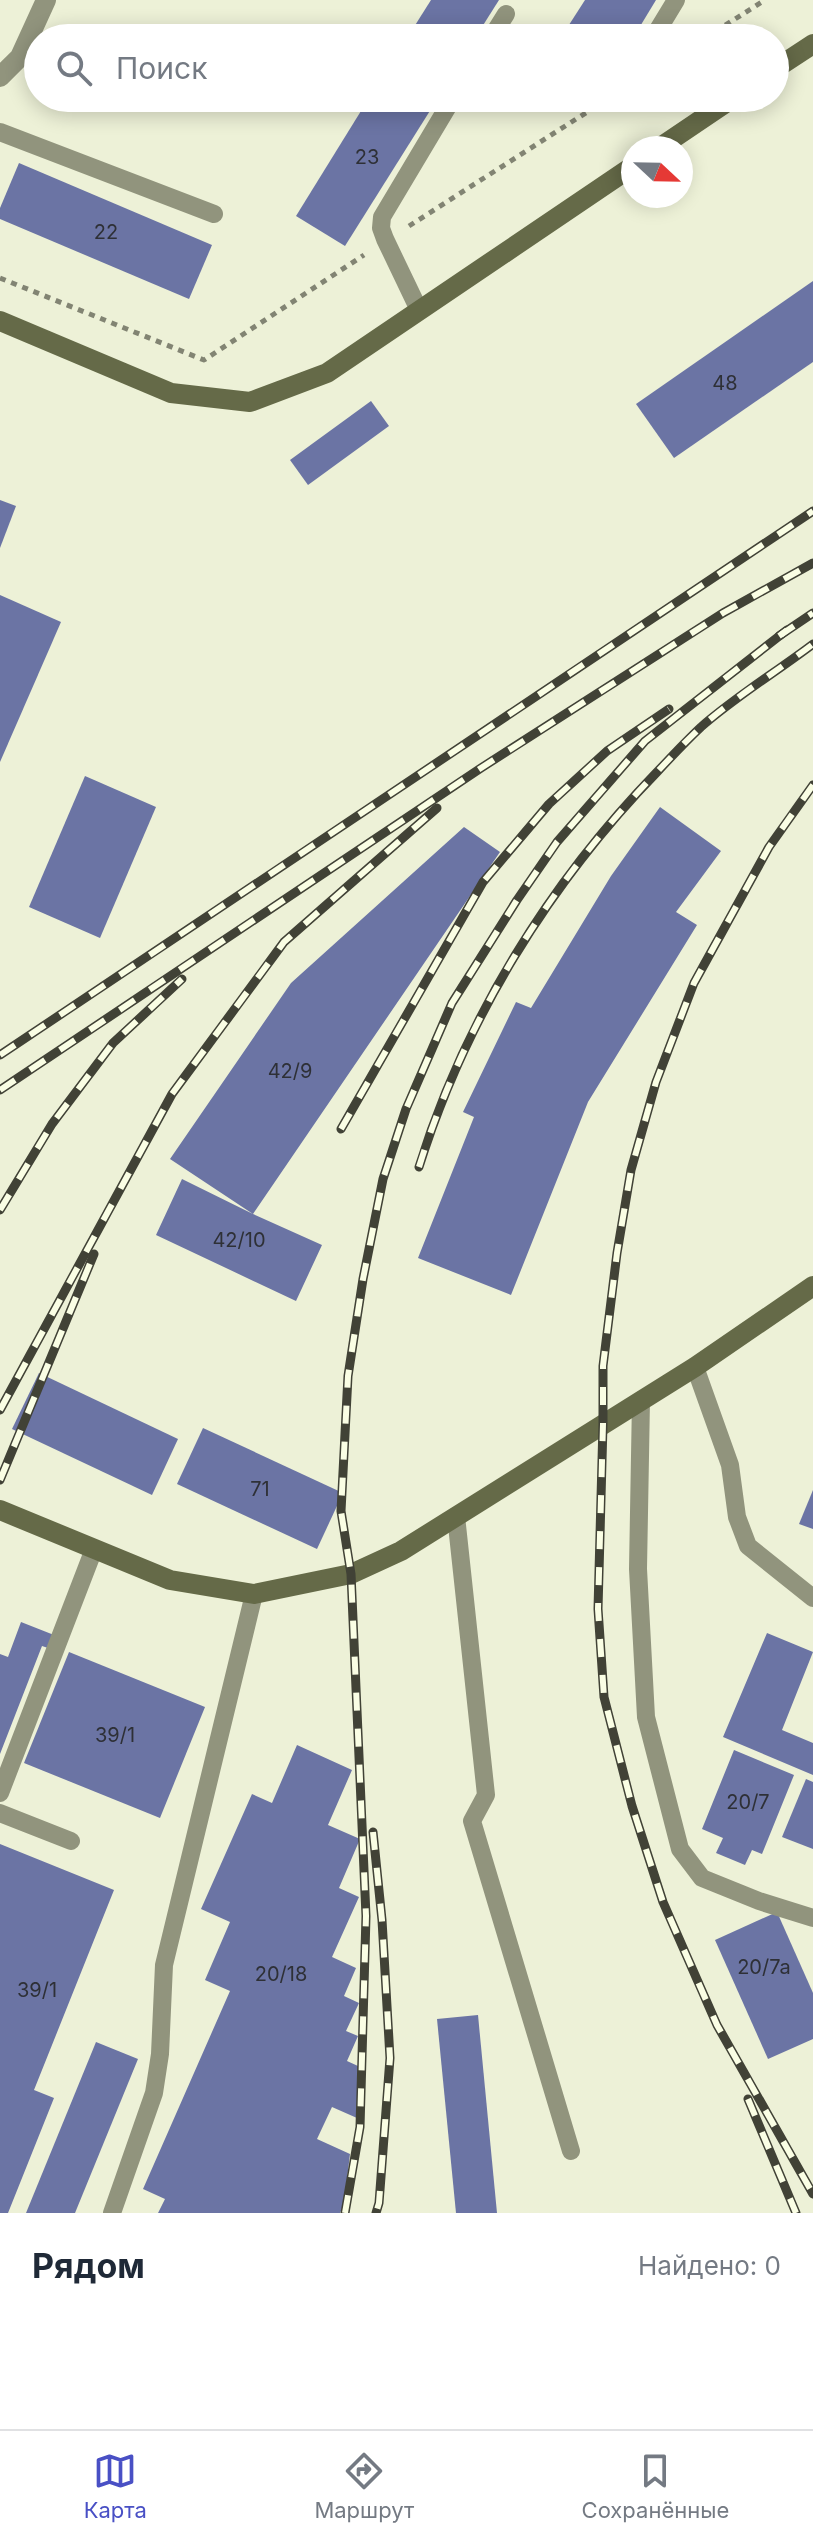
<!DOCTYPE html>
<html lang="ru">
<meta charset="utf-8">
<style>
:root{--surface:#fff;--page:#f2f2f3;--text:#1f2937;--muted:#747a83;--line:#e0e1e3;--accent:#4950c5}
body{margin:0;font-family:Inter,sans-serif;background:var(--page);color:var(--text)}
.compass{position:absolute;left:621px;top:136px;width:72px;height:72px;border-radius:50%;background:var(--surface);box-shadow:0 4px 20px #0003;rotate:112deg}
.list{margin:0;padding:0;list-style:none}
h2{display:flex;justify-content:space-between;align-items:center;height:104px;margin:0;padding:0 32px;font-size:34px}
h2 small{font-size:26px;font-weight:400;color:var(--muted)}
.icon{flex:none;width:44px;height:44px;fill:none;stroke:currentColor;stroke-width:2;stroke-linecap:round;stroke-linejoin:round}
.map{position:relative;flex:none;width:813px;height:2213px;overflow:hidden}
.search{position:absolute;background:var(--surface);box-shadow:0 4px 20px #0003;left:24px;right:24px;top:24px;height:88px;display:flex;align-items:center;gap:20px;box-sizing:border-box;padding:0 28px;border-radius:44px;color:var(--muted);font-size:30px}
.sheet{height:216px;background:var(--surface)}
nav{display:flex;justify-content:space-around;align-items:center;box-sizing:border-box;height:112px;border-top:2px solid var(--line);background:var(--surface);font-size:22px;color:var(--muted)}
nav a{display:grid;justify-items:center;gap:4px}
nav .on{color:var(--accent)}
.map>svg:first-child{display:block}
.building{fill:#6b74a4}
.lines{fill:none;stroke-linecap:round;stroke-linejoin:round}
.path{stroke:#828473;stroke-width:5;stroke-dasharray:6 6;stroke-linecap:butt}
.lane{stroke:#91947d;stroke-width:18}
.street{stroke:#91947d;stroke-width:20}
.secondary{stroke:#656a48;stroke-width:20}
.rail-casing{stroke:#414236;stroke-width:9}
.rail{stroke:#fafee4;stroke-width:6;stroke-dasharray:18;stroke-linecap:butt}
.labels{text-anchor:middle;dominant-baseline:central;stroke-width:8;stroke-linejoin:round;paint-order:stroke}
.number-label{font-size:20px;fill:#2e3036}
</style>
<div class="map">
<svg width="813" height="2213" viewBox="0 0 813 2213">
<rect width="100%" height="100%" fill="#edf1d7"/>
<!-- building -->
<g class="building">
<path d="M431,0H499L475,38H407Z"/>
<path d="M585,0H656L633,38H583L567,28Z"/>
<path d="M369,98H438L345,246L296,216Z"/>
<path d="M19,163L212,245L189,299L0,219V208Z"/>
<path d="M813,281V362L674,458L636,404Z"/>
<path d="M371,401L389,426L308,485L290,460Z"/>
<path d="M0,500L16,506L0,548Z"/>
<path d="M0,595L61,622L0,762Z"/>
<path d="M85,776L156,807L100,938L29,907Z"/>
<path d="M660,807L721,851L676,912L697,925L588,1102L511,1295L418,1258L474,1117L463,1112L516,1002L531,1008L611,876Z"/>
<path d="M464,827L500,852L253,1214L322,1245L296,1301L156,1235L182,1179L253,1214L170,1159L291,983Z"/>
<path d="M39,1373L178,1439L152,1495L12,1429Z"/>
<path d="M203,1428L343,1493L317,1549L177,1484Z"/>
<path d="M813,1490V1529L799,1524Z"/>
<path d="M21,1622L54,1635L48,1648L42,1646L0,1754V1654L8,1657Z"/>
<path d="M767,1633L813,1652L782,1730L813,1743V1775L723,1737Z"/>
<path d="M69,1652L205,1707L160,1818L24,1763Z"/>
<path d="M297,1745L352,1770L328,1825L360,1839L339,1888L359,1897L332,1957L356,1968L344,1996L359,2003L346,2031L358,2036L347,2061L358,2066L357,2118L332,2107L317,2139L350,2154L344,2204L340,2213H158L165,2199L143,2189L230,1991L205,1980L230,1922L201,1909L252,1794L272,1803Z"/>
<path d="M734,1750L794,1775L762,1854L752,1850L745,1865L716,1853L723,1838L702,1829Z"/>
<path d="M806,1779L813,1782V1849L782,1837Z"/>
<path d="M0,1844L114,1890L34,2090L54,2098L8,2213H0Z"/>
<path d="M777,1912L813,1993V2039L768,2059L715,1940Z"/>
<path d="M478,2015L497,2213H456L437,2019Z"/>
<path d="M96,2042L138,2059L75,2213H26Z"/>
</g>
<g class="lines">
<!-- path -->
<g class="path">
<path d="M705,38L765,0"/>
<path d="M409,226L609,98"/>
<path d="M0,278L204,360L364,255"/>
</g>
<!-- lane -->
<g class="lane">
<path d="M491,38L506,14"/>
<path d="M653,38L676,0"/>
<path d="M0,132L214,214"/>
<path d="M419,310L385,239L381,228L382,217L453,98"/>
<path d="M695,1367L730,1465L737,1517L748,1546L813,1598"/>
<path d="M641,1400L638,1569L646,1717L680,1849L702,1878L759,1901L813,1918"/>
<path d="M456,1516L486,1795L472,1821L571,2151"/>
<path d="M0,1793L94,1549"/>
<path d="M0,1813L71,1841"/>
<path d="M112,2213L154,2093L160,2054L164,1965L254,1594"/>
</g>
<!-- street -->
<path class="street" d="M0,77L20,57L46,0"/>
<!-- secondary -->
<g class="secondary">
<path d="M775,69L813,44"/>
<path d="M659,148L733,98"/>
<path d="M0,321L171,393L250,402L327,373L633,166"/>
<path d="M0,1510L170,1580L254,1594L351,1574L401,1551L695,1367L813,1286"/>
</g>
<defs>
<g id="rail">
<path d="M779,636L813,613"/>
<path d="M813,785L769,847L694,983L656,1082L631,1170L617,1253L603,1366V1424L598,1609L604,1697L632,1806L663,1902L717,2025L813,2194"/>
<path d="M0,1055L813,511"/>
<path d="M0,1090L481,768L723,613L813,563"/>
<path d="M341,1129L483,882L549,804L607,751L669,709"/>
<path d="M419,1167C465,1019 550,882 658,771C672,756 686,741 701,727C735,697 776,672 813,644"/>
<path d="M0,1210L52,1124L113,1043L182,979"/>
<path d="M0,1410L172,1094L284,942L437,808"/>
<path d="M0,1480L94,1254"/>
<path d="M373,1832L382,1920L390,2058L379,2203L376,2213"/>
<path d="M748,2099L796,2213"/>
<path d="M345,2213L360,2127L366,1916L351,1574L341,1511L348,1376L363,1279L383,1179L406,1109L452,1003L517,900L557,842L645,741L787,630"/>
</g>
</defs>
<!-- rail casing -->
<use href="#rail" class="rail-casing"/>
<!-- rail -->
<use href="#rail" class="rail"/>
</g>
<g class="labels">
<!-- number labels -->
<g class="number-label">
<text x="367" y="157">23</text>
<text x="106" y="232">22</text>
<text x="725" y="383">48</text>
<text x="290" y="1071">42/9</text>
<text x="239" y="1240">42/10</text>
<text x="260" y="1489">71</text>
<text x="115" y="1735">39/1</text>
<text x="748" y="1802">20/7</text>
<text x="764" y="1967">20/7а</text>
<text x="281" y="1974">20/18</text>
<text x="37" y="1990">39/1</text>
</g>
</g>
</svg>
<svg class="compass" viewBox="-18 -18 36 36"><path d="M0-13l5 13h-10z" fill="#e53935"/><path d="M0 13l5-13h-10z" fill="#747a83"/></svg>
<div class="search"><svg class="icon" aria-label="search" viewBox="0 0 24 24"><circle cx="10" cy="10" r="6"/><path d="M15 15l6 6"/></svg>Поиск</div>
</div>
<section class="sheet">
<h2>Рядом<small>Найдено: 0</small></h2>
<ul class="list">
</ul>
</section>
<nav>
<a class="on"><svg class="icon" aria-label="map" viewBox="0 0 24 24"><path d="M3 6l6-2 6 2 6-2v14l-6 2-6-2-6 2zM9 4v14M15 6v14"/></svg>Карта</a>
<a><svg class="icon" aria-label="directions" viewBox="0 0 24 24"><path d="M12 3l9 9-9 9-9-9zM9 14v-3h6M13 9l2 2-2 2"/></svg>Маршрут</a>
<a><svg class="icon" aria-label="saved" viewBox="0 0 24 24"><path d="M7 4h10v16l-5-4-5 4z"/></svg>Сохранённые</a>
</nav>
